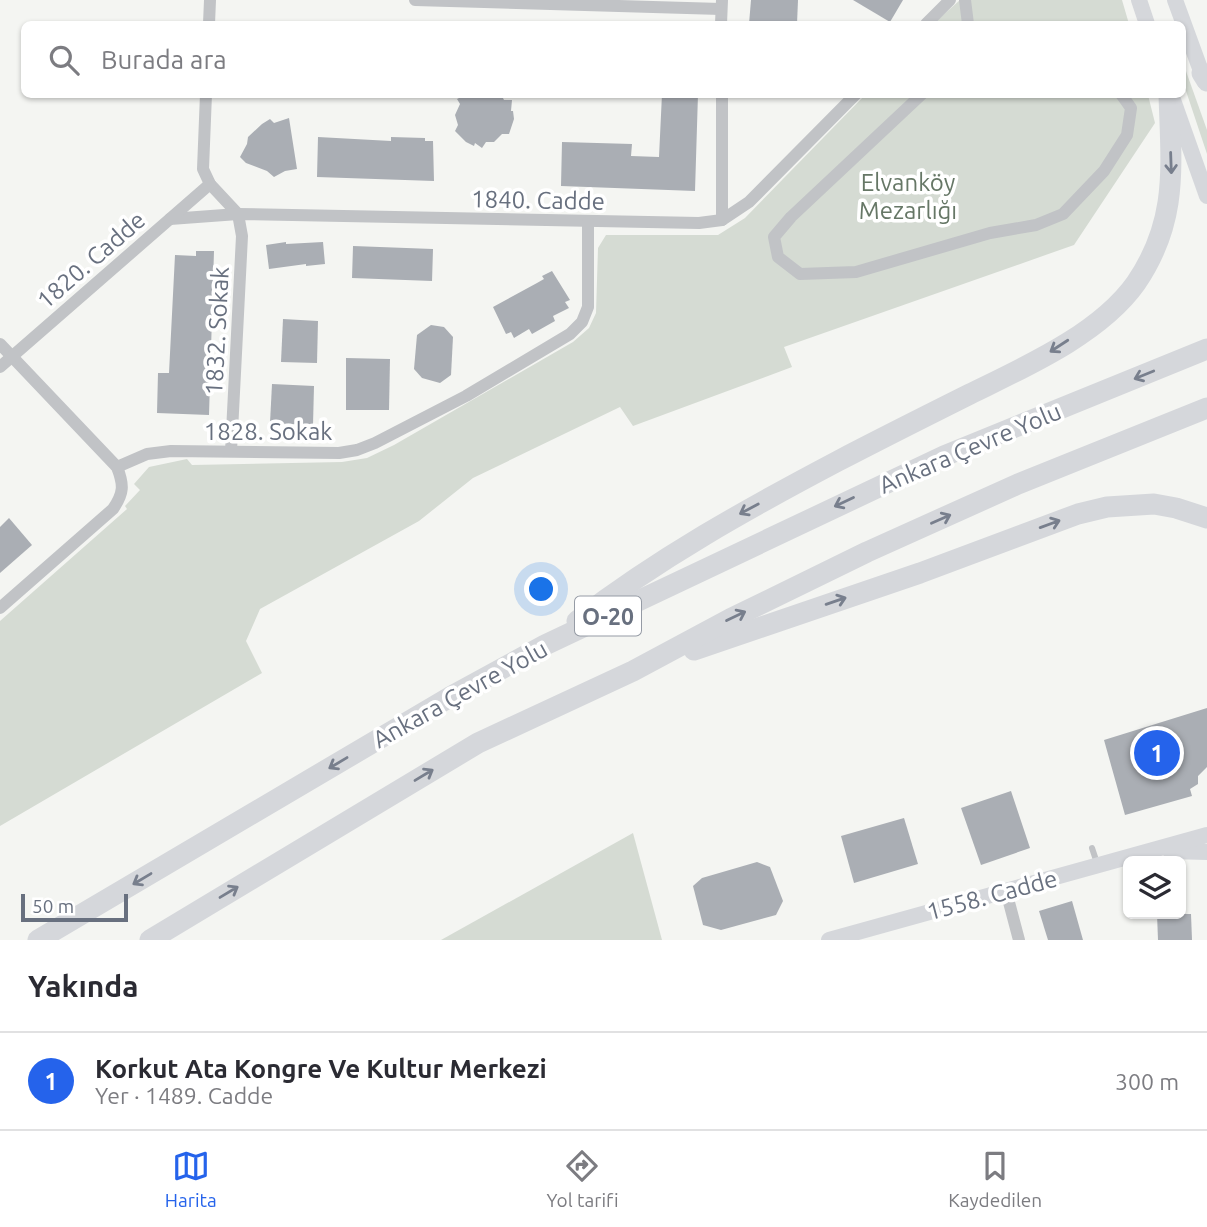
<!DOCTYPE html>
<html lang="tr">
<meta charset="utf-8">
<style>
:root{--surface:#fff;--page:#f7f7f7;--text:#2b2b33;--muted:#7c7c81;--line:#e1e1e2;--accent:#2563eb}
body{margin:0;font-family:Ubuntu,sans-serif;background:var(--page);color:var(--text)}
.controls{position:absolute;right:21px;bottom:21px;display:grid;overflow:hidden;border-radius:10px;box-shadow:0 2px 5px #0004}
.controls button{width:63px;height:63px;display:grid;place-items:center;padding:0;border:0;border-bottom:2px solid var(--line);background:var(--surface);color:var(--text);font:35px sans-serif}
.scale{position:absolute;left:21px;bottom:18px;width:107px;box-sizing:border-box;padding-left:7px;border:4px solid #68707f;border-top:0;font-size:19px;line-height:24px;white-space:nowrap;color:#68707f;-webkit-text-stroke:5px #fff;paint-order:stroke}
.you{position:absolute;left:542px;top:590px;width:24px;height:24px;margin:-18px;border:5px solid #fff;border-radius:50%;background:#1a73e8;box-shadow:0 0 0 10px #1a73e833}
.badge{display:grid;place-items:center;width:46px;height:46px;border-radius:50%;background:var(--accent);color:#fff;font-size:23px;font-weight:700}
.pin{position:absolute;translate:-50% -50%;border:4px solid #fff;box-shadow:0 2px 7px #0006}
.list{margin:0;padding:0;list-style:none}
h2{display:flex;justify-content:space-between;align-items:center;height:91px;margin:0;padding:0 28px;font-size:30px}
h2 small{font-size:23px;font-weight:400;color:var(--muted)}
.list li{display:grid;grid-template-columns:46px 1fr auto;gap:21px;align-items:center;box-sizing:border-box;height:98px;padding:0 28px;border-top:2px solid var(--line)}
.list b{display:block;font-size:26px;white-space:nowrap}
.list p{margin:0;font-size:23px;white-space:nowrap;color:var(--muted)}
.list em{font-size:23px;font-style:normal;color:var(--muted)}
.icon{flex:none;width:38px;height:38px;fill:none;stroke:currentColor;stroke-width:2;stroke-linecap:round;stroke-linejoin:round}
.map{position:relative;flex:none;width:1207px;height:940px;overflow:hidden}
.search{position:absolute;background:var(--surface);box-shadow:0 2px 5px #0004;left:21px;right:21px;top:21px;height:77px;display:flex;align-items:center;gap:18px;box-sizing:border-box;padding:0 24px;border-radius:10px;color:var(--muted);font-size:26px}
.sheet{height:189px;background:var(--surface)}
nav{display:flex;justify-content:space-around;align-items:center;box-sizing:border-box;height:98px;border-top:2px solid var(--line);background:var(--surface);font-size:19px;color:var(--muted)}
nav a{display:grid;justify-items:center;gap:4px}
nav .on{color:var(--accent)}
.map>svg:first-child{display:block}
.green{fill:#d5dbd3}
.building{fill:#aaaeb4}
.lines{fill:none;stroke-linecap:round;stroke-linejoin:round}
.lane{stroke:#c1c3c6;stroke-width:6}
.street{stroke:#c1c3c6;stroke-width:12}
.secondary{stroke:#d5d7db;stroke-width:16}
.highway{stroke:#d5d7db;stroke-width:21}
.oneway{stroke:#787f8d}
.labels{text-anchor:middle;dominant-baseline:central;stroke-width:7;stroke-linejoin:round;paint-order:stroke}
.shield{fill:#fff;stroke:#959ba5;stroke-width:2}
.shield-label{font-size:23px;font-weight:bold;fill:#68707f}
.park-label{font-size:24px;fill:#676;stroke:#fff}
.street-label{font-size:24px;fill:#68707f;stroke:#fff}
</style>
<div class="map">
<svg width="1207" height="940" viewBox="0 0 1207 940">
<rect width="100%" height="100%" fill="#f4f5f2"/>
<!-- green -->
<g class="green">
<path d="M960,0H1122L1129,24H933Z"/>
<path d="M1182,60L1207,130V154L1183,82Z"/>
<path d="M865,95H1148L1155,123L1074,245L784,347L792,367L633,426L620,407L473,478L419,521L260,609L246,641L262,673L0,826V621L127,509L125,506L140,490L134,484L149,467L187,459L192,465L342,462L367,458L394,445L573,342L589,328L596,313L598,248L606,235H718L745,218Z"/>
<path d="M633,833L662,940H441Z"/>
</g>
<!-- building -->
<g class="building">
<path d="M751,0H798L797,24H749Z"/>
<path d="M853,0H903L890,22Z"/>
<path d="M467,94H501L504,100H512L511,111H513L514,119L509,134H502L494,142H486L482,148L475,143L474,146L466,142L455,131L458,125L455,115L460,104L457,99Z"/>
<path d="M662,94H698L695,191L561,186L562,142L632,144L631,156L659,157Z"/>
<path d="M289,118L297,169L285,171L274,177L267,171L246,163L240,157L247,144L248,137L262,124L270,119L274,123Z"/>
<path d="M318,137L391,141V137L425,138V141H433L434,181L317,177Z"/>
<path d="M286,242V244L323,242L325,264L306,266V264L269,269L266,245Z"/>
<path d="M353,246L433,249L432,281L352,278Z"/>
<path d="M196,251H214L209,415L157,413L158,373H169L175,255L196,256Z"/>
<path d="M552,271L570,300L565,302L569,308L553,316L555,321L532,334L529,329L514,338L511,332L506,334L493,307L537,283L544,279L542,276Z"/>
<path d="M283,319L318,321L317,363L281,362Z"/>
<path d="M431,325L444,327L453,337L451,375L440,383L422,378L414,369L417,335Z"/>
<path d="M346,358L390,359L389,410H346Z"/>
<path d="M272,384L314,386L313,425L270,423Z"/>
<path d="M9,518L32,545L0,573V527Z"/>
<path d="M1207,708V767L1198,776V784L1190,789L1192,796L1125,815L1104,740Z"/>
<path d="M1011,791L1030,848L981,865L961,808Z"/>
<path d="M904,818L918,864L854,883L841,836Z"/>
<path d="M757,862L770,867L783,901L776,915L721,930L703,925L693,886L702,878Z"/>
<path d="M1072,901L1083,940H1048L1039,911Z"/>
<path d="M1157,914H1191L1192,940H1158Z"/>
</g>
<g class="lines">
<!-- lane -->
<path class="lane" d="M1092,848L1098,866"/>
<!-- street -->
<g class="street">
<path d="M415,0L721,9"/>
<path d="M965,0L968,24"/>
<path d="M209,24L210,0"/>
<path d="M721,24L722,0"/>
<path d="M926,24L950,0"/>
<path d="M206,94L203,169L210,184L238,214L242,236L231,451"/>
<path d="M922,94L791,217L774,237L778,257L800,274L856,272L990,233L1036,225L1063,214L1104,171L1127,135L1131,108L1121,94"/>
<path d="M170,219L238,214L699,223L722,220L749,202L856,94"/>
<path d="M722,220V94"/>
<path d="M0,344L117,467C124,485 124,493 113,509L0,608"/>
<path d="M0,367L210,184"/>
<path d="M117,467L147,454L171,451L339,453L357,450L375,443L466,396L570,334L582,322L588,307V222"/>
<path d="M1006,891L1019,940"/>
</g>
<!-- secondary -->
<g class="secondary">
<path d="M1139,0L1147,24"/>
<path d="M1175,0L1205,82"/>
<path d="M1173,100L1207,196"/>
<path d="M1170,851L1207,852"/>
<path d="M829,940L1207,835"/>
</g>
<!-- highway -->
<g class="highway">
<path d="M1202,73L1207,81"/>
<path d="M577,621C659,558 747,509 838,461C882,438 926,416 970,394C1025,367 1100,334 1136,283C1179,220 1171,166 1169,94"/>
<path d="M694,650L920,573L1078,514L1107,507L1154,504L1176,508L1207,518"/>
<path d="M38,940L450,697L545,645L944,456L1207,349"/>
<path d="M150,940L478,743L633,671L730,619L867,552L1018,484L1207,408"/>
</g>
</g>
<!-- one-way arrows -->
<defs><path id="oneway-shaft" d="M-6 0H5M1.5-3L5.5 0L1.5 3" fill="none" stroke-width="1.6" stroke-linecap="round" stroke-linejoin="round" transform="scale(1.75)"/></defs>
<g class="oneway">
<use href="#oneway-shaft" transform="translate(1171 163) rotate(88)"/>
<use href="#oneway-shaft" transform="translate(1059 346) rotate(147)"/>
<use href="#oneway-shaft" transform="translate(1144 375) rotate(158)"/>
<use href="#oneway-shaft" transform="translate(844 502) rotate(155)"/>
<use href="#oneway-shaft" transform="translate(749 509) rotate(152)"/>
<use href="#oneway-shaft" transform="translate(941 519) rotate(-24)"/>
<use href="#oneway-shaft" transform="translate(1050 524) rotate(-20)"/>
<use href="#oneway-shaft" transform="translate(836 601) rotate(-19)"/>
<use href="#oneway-shaft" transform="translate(736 616) rotate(-26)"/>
<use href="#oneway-shaft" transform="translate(338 763) rotate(149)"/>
<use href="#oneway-shaft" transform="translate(424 775) rotate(-31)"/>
<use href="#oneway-shaft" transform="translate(142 879) rotate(149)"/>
<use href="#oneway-shaft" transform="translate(229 892) rotate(-31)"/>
</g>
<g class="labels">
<!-- shield labels -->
<rect class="shield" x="575" y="596.5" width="66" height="39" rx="5"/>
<g class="shield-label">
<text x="608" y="616">O-20</text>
</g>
<!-- park labels -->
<g class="park-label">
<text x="908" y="182">Elvanköy<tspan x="908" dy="28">Mezarlığı</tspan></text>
</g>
<!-- street labels -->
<g class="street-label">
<text transform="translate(538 200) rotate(1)">1840. Cadde</text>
<text transform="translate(91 260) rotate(-41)">1820. Cadde</text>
<text transform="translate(217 331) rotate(-87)">1832. Sokak</text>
<text x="268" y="431">1828. Sokak</text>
<text transform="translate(970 448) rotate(-23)">Ankara Çevre Yolu</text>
<text transform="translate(460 694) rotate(-29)">Ankara Çevre Yolu</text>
<text transform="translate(992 895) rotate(-15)">1558. Cadde</text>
</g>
</g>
</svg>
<div class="controls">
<button><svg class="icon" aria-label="layers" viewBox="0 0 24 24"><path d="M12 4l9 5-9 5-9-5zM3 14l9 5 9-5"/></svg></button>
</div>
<div class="scale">50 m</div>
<div class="you"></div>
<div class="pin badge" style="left:1157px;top:753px">1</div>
<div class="search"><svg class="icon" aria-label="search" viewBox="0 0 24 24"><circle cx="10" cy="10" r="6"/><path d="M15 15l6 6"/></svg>Burada ara</div>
</div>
<section class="sheet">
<h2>Yakında<small></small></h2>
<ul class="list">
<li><span class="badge">1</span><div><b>Korkut Ata Kongre Ve Kultur Merkezi</b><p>Yer · 1489. Cadde</p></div><em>300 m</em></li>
</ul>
</section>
<nav>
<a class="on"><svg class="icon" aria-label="map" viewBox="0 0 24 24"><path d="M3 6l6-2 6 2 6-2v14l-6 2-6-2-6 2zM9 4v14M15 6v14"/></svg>Harita</a>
<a><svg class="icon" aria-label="directions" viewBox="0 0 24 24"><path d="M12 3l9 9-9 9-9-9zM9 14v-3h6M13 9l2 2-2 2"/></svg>Yol tarifi</a>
<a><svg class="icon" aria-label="saved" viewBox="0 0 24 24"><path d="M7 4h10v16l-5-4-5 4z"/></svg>Kaydedilen</a>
</nav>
